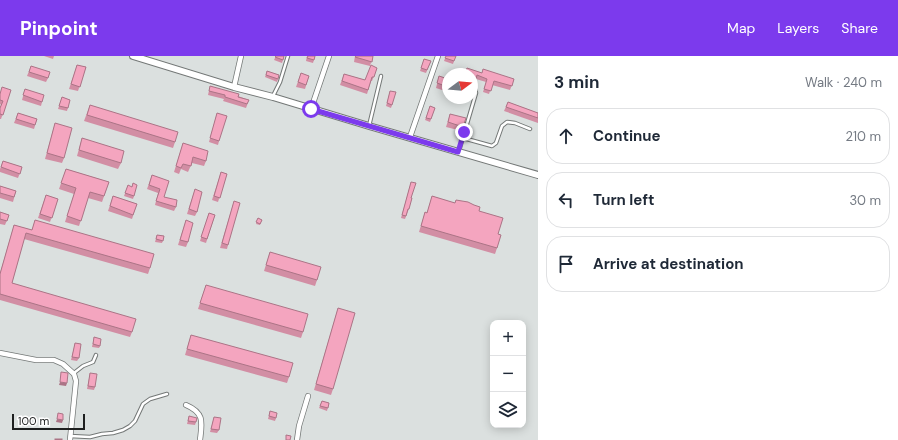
<!DOCTYPE html>
<meta charset="utf-8">
<style>
:root{--surface:#fff;--page:#f6f6f7;--text:#1f2937;--muted:#747a83;--line:#e0e1e3;--accent:#7c3aed}
body{margin:0;font-family:"DM Sans",sans-serif;background:var(--page);color:var(--text)}
.controls{position:absolute;right:12px;bottom:12px;display:grid;overflow:hidden;border-radius:8px;box-shadow:0 2px 10px #0003}
.controls button{width:36px;height:36px;display:grid;place-items:center;padding:0;border:0;border-bottom:1px solid var(--line);background:var(--surface);color:var(--text);font:20px sans-serif}
.compass{position:absolute;left:442px;top:12px;width:36px;height:36px;border-radius:50%;background:var(--surface);box-shadow:0 2px 10px #0003;rotate:74deg}
.scale{position:absolute;left:12px;bottom:10px;width:73px;box-sizing:border-box;padding-left:4px;border:2px solid #1d1f1f;border-top:0;font-size:11px;line-height:14px;white-space:nowrap;color:#1d1f1f;-webkit-text-stroke:3px #fff;paint-order:stroke}
.stop{position:absolute;width:12px;height:12px;margin:-9px;border:3px solid #7c3aed;border-radius:50%;background:#fff}
.stop.end{background:#7c3aed;border-color:#fff;box-shadow:0 1px 4px #0008}
.list{margin:0;padding:0;list-style:none}
h2{display:flex;justify-content:space-between;align-items:center;height:52px;margin:0;padding:0 16px;font-size:17px}
h2 small{font-size:13px;font-weight:400;color:var(--muted)}
.list li{display:grid;grid-template-columns:26px 1fr auto;gap:12px;align-items:center;box-sizing:border-box;height:56px;margin:0 8px 8px;padding:0 8px;border:1px solid var(--line);border-radius:16px}
.list b{display:block;font-size:15px;white-space:nowrap}
.list em{font-size:13px;font-style:normal;color:var(--muted)}
.icon{flex:none;width:22px;height:22px;fill:none;stroke:currentColor;stroke-width:2;stroke-linecap:round;stroke-linejoin:round}
.map{position:relative;flex:none;width:538px;height:384px;overflow:hidden}
header{display:flex;align-items:center;gap:24px;box-sizing:border-box;height:56px;padding:0 20px;background:var(--accent);color:#fff}
header strong{font-size:19px}
nav{display:flex;gap:22px;margin-inline-start:auto;font-size:14px}
main{display:flex}
aside{flex:1;background:var(--surface)}
.map>svg:first-child{display:block}
.lines{fill:none;stroke-linecap:round;stroke-linejoin:round}
.service-casing{stroke:#747877;stroke-width:4.5}
.minor-casing{stroke:#747877;stroke-width:6}
.secondary-casing{stroke:#747877;stroke-width:8}
.service{stroke:#fff;stroke-width:2.5}
.minor{stroke:#fff;stroke-width:4.5}
.secondary{stroke:#fff;stroke-width:6}
.wall{fill:#d28ea4}
.shaded-wall{fill:#ab7486}
.building{fill:#f4a5bf;stroke:#ab7486}
.route{stroke:#7c3aed;stroke-width:5}
</style>
<header>
<strong>Pinpoint</strong>
<nav><a>Map</a><a>Layers</a><a>Share</a></nav>
</header>
<main>
<div class="map">
<svg width="538" height="384" viewBox="0 0 538 384">
<rect width="100%" height="100%" fill="#dbe0df"/>
<g class="lines">
<defs>
<g id="service">
<path d="M273,40L280,26L288,0"/>
<path d="M369,70L381,20"/>
<path d="M463,82L492,90L496,87L502,70L507,66L515,67L530,73"/>
<path d="M459,95L476,37L475,32L472,31"/>
<path d="M74,317L83,310L93,306L96,299"/>
<path d="M70,380L90,381L102,378L113,377L123,374L130,370L135,365L143,348L150,343L167,338"/>
</g>
<g id="minor">
<path d="M234,31L241,0"/>
<path d="M311,53L329,0"/>
<path d="M410,81L438,0"/>
<path d="M0,297L36,304H54L63,308L74,318L76,325L70,384"/>
<path d="M186,349C205,357 202,367 200,384"/>
<path d="M297,384L299,370L308,340"/>
</g>
<path id="secondary" d="M133,0L234,31L273,41L369,70L538,119"/>
</defs>
<!-- service casing -->
<use href="#service" class="service-casing"/>
<!-- minor casing -->
<use href="#minor" class="minor-casing"/>
<!-- secondary casing -->
<use href="#secondary" class="secondary-casing"/>
<!-- service -->
<use href="#service" class="service"/>
<!-- minor -->
<use href="#minor" class="minor"/>
<!-- secondary -->
<use href="#secondary" class="secondary"/>
</g>
<!-- wall -->
<g class="wall">
<path d="M44,0H54L53,3Z"/>
<path d="M276,0H284L282,7L274,4Z"/>
<path d="M307,0H315L313,7L306,5Z"/>
<path d="M355,0H373L370,10L354,6Z"/>
<path d="M446,0L454,5L453,8L444,5Z"/>
<path d="M424,3L431,5L426,17L420,15Z"/>
<path d="M77,9L86,11L78,35L69,33Z"/>
<path d="M31,10L48,22L46,26L27,20Z"/>
<path d="M377,12L372,25H371L367,38L340,29L344,18L365,24Z"/>
<path d="M467,12L482,17L514,23L510,34L492,29L489,38L483,36L486,26L476,23L474,27H472V18H465Z"/>
<path d="M267,15L279,19L277,26L265,21Z"/>
<path d="M301,17L309,20L305,33L296,31Z"/>
<path d="M439,20L448,23V36L436,32Z"/>
<path d="M210,30L249,44L246,52L223,45L224,43L208,39Z"/>
<path d="M25,33L42,46L41,50L22,44Z"/>
<path d="M11,34L1,63H0V52L1,49L0,48V37Z"/>
<path d="M390,35L392,49L391,52L386,50Z"/>
<path d="M62,41L70,44L67,55L58,53Z"/>
<path d="M508,46L538,57V67L504,55Z"/>
<path d="M90,49L175,86L173,92L84,65Z"/>
<path d="M430,50L435,52L430,66L425,64Z"/>
<path d="M18,57L37,63L34,73L14,67Z"/>
<path d="M217,57L219,85L218,89L209,86Z"/>
<path d="M450,58L463,71L462,75L446,71Z"/>
<path d="M55,67L64,102L62,107L45,103Z"/>
<path d="M82,82L121,107L118,113L77,100Z"/>
<path d="M183,87L206,105L204,110L192,107L188,116L181,113L179,118L174,116Z"/>
<path d="M3,105L22,111L18,122L0,116V113Z"/>
<path d="M66,113L109,126L102,146L88,142L79,170L65,166L74,138L59,133Z"/>
<path d="M221,116L227,118L218,146L212,144Z"/>
<path d="M152,119L164,141L176,151L174,155L155,149L158,137L147,133Z"/>
<path d="M411,126V142L409,153L408,155L405,163L401,162Z"/>
<path d="M128,129L134,140L133,143L124,140Z"/>
<path d="M0,130L16,135L13,146L0,142Z"/>
<path d="M195,133L197,156L195,160L187,158Z"/>
<path d="M46,139L58,143L50,166L38,162Z"/>
<path d="M113,140L137,148L132,163L108,155Z"/>
<path d="M432,140L479,155L498,178L497,192L495,198L419,176L425,156L427,157Z"/>
<path d="M234,145L228,189L227,193L220,192Z"/>
<path d="M0,156L9,159L5,169L0,168Z"/>
<path d="M209,157L215,159L206,187L200,185Z"/>
<path d="M258,162L262,164L260,169L256,168Z"/>
<path d="M35,164L150,212L148,218L24,183L12,227L132,276L130,281L0,244V217L14,169L32,174Z"/>
<path d="M186,164L188,186L186,191L178,189Z"/>
<path d="M157,179L164,180L162,187L155,186Z"/>
<path d="M270,196L317,224L315,230L264,215Z"/>
<path d="M206,229L303,276L301,282L198,253Z"/>
<path d="M338,252L333,333L331,339L314,334Z"/>
<path d="M191,279L289,321L287,327L185,299Z"/>
<path d="M94,281L100,290L99,292L92,291Z"/>
<path d="M75,287L79,302L77,305L71,304Z"/>
<path d="M90,317L95,331L94,334L87,333Z"/>
<path d="M322,345L329,347L327,355L319,352Z"/>
<path d="M270,355L276,362L275,365L268,363Z"/>
<path d="M189,360L196,366L195,369L187,368Z"/>
<path d="M214,361L219,374L217,377L210,376Z"/>
</g>
<!-- shaded-wall -->
<g class="shaded-wall">
<path d="M60,326L67,327L66,330L59,329Z"/>
<path d="M57,363L63,364L62,367L56,366Z"/>
</g>
<!-- building -->
<g class="building">
<path d="M276,0H284L283,4L275,1Z"/>
<path d="M308,0H315L314,4L307,2Z"/>
<path d="M356,0H373L372,6L355,1Z"/>
<path d="M446,0H456L454,5L445,2Z"/>
<path d="M424,3L431,5L427,14L421,12Z"/>
<path d="M77,9L86,11L80,31L71,28Z"/>
<path d="M371,9L377,12L374,21H372L368,34L342,25L344,18L365,24Z"/>
<path d="M31,10L50,16L48,22L29,16Z"/>
<path d="M467,12L482,17L483,13L514,23L512,30L494,25L491,35L484,33L487,23L477,19L476,23L472,22V18H465Z"/>
<path d="M267,15L279,19L278,23L266,19Z"/>
<path d="M301,17L309,20L306,29L298,26Z"/>
<path d="M439,20L448,23V31L437,27Z"/>
<path d="M210,30L239,38L238,41L249,44L247,48L225,41V39L209,35Z"/>
<path d="M2,31L11,34L3,59L0,58V52L3,45L0,44V38Z"/>
<path d="M25,33L44,39L42,46L23,39Z"/>
<path d="M390,35L396,36L392,49L387,47Z"/>
<path d="M62,41L70,44L68,52L59,50Z"/>
<path d="M508,46L538,57V62L506,51Z"/>
<path d="M90,49L178,76L175,86L87,59Z"/>
<path d="M430,50L435,52L431,63L426,62Z"/>
<path d="M18,57L37,63L35,69L16,63Z"/>
<path d="M217,57L227,60L219,85L210,82Z"/>
<path d="M450,58L466,62L463,71L448,66Z"/>
<path d="M55,67L72,72L64,102L47,97Z"/>
<path d="M82,82L124,95L121,107L79,94Z"/>
<path d="M183,87L208,95L206,105L193,101L191,110L183,108L181,112L176,110Z"/>
<path d="M3,105L22,111L20,118L1,111Z"/>
<path d="M66,113L109,126L104,140L90,136L81,165L67,160L76,132L61,127Z"/>
<path d="M221,116L227,118L220,142L214,140Z"/>
<path d="M152,119L169,125L164,141L177,144L176,151L156,145L160,133L149,129Z"/>
<path d="M411,126L416,127L411,142H412L409,153H408L406,160L402,159Z"/>
<path d="M133,127L137,129L134,140L125,137L128,129L132,131Z"/>
<path d="M0,130L16,135L14,141L0,137Z"/>
<path d="M195,133L202,136L197,156L189,153Z"/>
<path d="M46,139L58,143L52,162L40,158Z"/>
<path d="M113,140L137,148L133,159L110,150Z"/>
<path d="M432,140L455,147L456,144L468,146L474,149L480,151L479,155L503,162L498,178L501,179L497,192L421,170L425,156L427,157Z"/>
<path d="M234,145L240,147L228,189L222,187Z"/>
<path d="M0,156L9,159L7,165L0,163Z"/>
<path d="M209,157L215,159L207,183L201,181Z"/>
<path d="M258,162L262,164L260,168L256,166Z"/>
<path d="M35,164L154,198L150,212L26,177L12,227L136,263L132,276L0,238V218L14,169L32,174Z"/>
<path d="M186,164L193,167L188,186L180,184Z"/>
<path d="M157,179L164,180L163,185L156,183Z"/>
<path d="M270,196L321,211L317,224L266,209Z"/>
<path d="M206,229L308,258L303,276L200,247Z"/>
<path d="M338,252L355,257L333,333L316,328Z"/>
<path d="M191,279L293,307L289,321L187,293Z"/>
<path d="M94,281L101,283L100,290L93,288Z"/>
<path d="M75,287L81,288L79,302L72,301Z"/>
<path d="M61,316L68,317L67,327L60,326Z"/>
<path d="M90,317L97,318L95,331L88,330Z"/>
<path d="M322,345L329,347L328,352L320,350Z"/>
<path d="M270,355L277,357L276,362L269,360Z"/>
<path d="M58,357L63,358V364L57,363Z"/>
<path d="M189,360L197,362L196,366L188,365Z"/>
<path d="M214,361L221,362L219,374L211,373Z"/>
<path d="M286,379L291,380L290,384H286Z"/>
<rect x="55" y="383" width="7" height="1"/>
</g>
<g class="lines">
<!-- route -->
<path class="route" d="M311,53L458,96L464,76"/>
</g>
</svg>
<div class="controls">
<button>+</button>
<button>−</button>
<button><svg class="icon" aria-label="layers" viewBox="0 0 24 24"><path d="M12 4l9 5-9 5-9-5zM3 14l9 5 9-5"/></svg></button>
</div>
<svg class="compass" viewBox="-18 -18 36 36"><path d="M0-13l5 13h-10z" fill="#e53935"/><path d="M0 13l5-13h-10z" fill="#747a83"/></svg>
<div class="scale">100 m</div>
<div class="stop" style="left:311px;top:53px"></div>
<div class="stop end" style="left:464px;top:76px"></div>
</div>
<aside>
<h2>3 min<small>Walk · 240 m</small></h2>
<ul class="list">
<li><svg class="icon" aria-label="ahead" viewBox="0 0 24 24"><path d="M12 20V5M6 11l6-6 6 6"/></svg><div><b>Continue</b></div><em>210 m</em></li>
<li><svg class="icon" aria-label="left" viewBox="0 0 24 24"><path d="M17 20v-9H6M10 6l-5 5 5 5"/></svg><div><b>Turn left</b></div><em>30 m</em></li>
<li><svg class="icon" aria-label="arrive" viewBox="0 0 24 24"><path d="M6 21V4h12l-3 4 3 4H6"/></svg><div><b>Arrive at destination</b></div></li>
</ul>
</aside>
</main>
